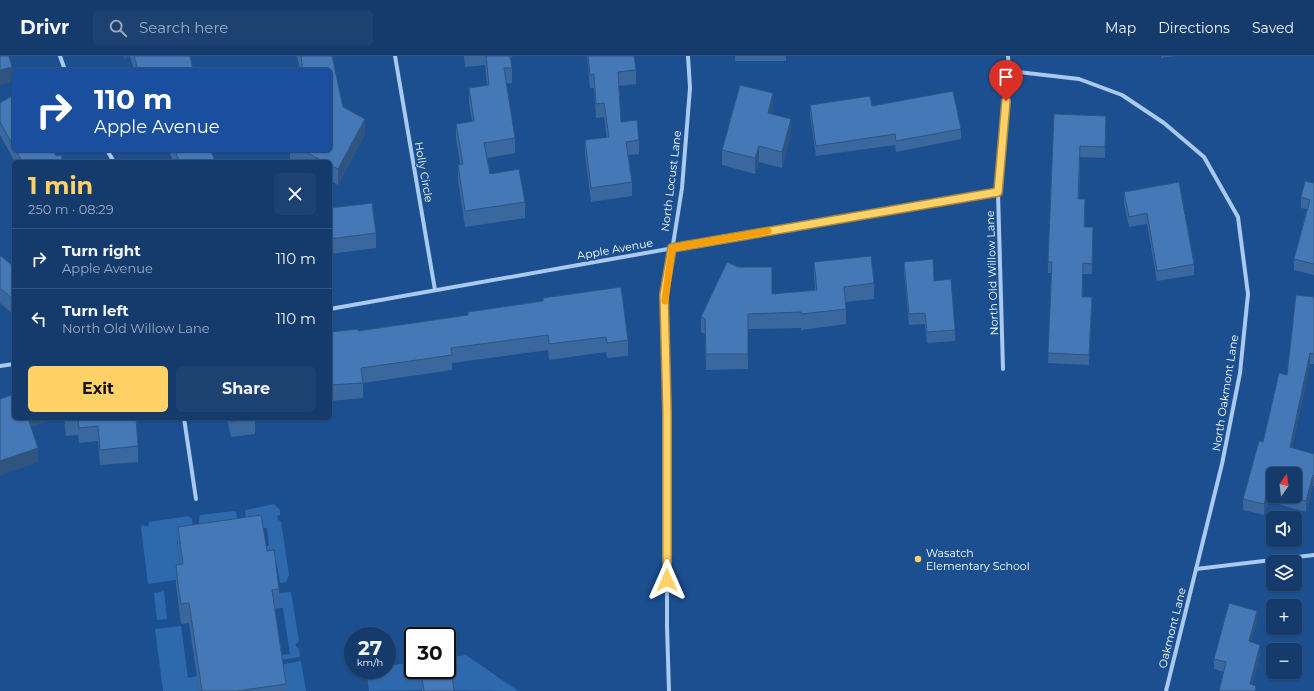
<!DOCTYPE html>
<meta charset="utf-8">
<style>
body{margin:0;font-family:Montserrat,sans-serif;background:#1d4271;color:#f1f3f6;height:100vh;display:flex;flex-direction:column;font-size:15px;white-space:nowrap}
*{box-sizing:border-box;margin:0}
p{font-size:13px;color:#9dadc1}
.icon{flex:none;width:22px;height:22px;fill:none;stroke:currentColor;stroke-width:2;stroke-linecap:round;stroke-linejoin:round}
.map{position:relative;flex:1;overflow:hidden}
.panel{position:absolute;left:12px;top:104px;width:320px;height:260px;display:flex;flex-direction:column;background:#143b6b;border-radius:6px;box-shadow:0 1px 3px #0004,0 0 0 1px #33557e}
.panel>*{flex:none}
.banner{position:absolute;left:12px;top:12px;width:320px;height:84px;border-radius:6px;box-shadow:0 1px 3px #0004,0 0 0 1px #33557e;background:#1a4fa0;color:#fff;overflow:hidden}
.needle{width:26px;rotate:14deg}
.buttons{position:absolute;left:1266px;top:411px;display:grid;gap:8px}
.buttons a{display:grid;place-items:center;width:36px;height:36px;border-radius:6px;background:#143b6b;box-shadow:0 1px 3px #0004,0 0 0 1px #33557e;font-size:20px}
.speed{position:absolute;left:344px;top:571px;display:flex;gap:8px;font-size:20px;font-weight:700;text-align:center}
.speed>*{display:grid;place-content:center;width:52px;height:52px;border-radius:50%;background:#143b6b;box-shadow:0 1px 3px #0004,0 0 0 1px #33557e;line-height:1}
.speed small{font-size:10px;font-weight:400}
.speed .limit{border:2px solid #111;border-radius:6px;background:#fff;color:#111}
.pin{position:absolute;display:grid;place-items:center;width:34px;height:34px;color:#fff;margin:-41px -17px;border-radius:50% 50% 50% 0;rotate:-45deg;box-shadow:0 0 4px #0007}
.pin .icon{rotate:45deg}
.me{position:absolute;width:44px;margin:-22px;rotate:0deg;stroke-linejoin:round;filter:drop-shadow(0 0 3px #0008)}
.turn{display:flex;align-items:center;gap:14px;height:84px;padding:0 16px;font-size:18px}
.turn .icon{width:52px;height:52px;stroke-width:2.5}
.turn b{display:block;font-size:28px;line-height:34px}
.round{display:grid;place-items:center;flex:none;width:42px;height:42px;border-radius:6px;background:#1d4271}
.overview{display:flex;align-items:center;justify-content:space-between;height:68px;padding:0 16px}
h1{font-size:24px;font-weight:700;line-height:30px;color:#ffd166}
.action{display:flex;gap:8px;margin-top:auto;padding:8px 16px}
.action a{flex:1;height:46px;border-radius:6px;background:#ffd166;color:#111;font-size:16px;font-weight:700;line-height:46px;text-align:center}
.action a+a{background:#1d4271;color:#f1f3f6}
ul{padding:0;list-style:none}
li{display:flex;align-items:center;gap:12px;height:60px;padding:0 16px;border-top:1px solid #33557e}
li div{flex:1}
li b{display:block;font-size:15px}
li em{font-style:normal}
header{display:flex;align-items:center;gap:24px;box-sizing:border-box;height:56px;padding:0 20px;background:#143b6b;border-bottom:1px solid #33557e}
header strong{font-size:19px}
nav{display:flex;gap:22px;margin-inline-start:auto;font-size:14px}
.search{width:280px;height:36px;background:#1d4271;display:flex;align-items:center;gap:10px;box-sizing:border-box;padding:0 14px;border-radius:6px;color:#9dadc1;font-size:15px}
.map>svg:first-child{display:block}
.green{fill:#2e69ad}
.lines{fill:none;stroke-linecap:round;stroke-linejoin:round}
.street{stroke:#a9c9ee;stroke-width:4}
.wall{fill:#3a679d;fill-rule:evenodd}
.shaded-wall{fill:#305480}
.building{fill:#4478b7;stroke:#305480}
.route-casing{stroke:#a68842;stroke-width:10}
.route{stroke:#ffd166;stroke-width:7}
.slow{stroke:#f59e0b;stroke-width:7}
.poi-dot{fill:#ffd166;stroke:#1b4f8f;stroke-width:1.5}
.labels{text-anchor:middle;stroke-width:3;stroke-linejoin:round;paint-order:stroke}
.street-label{font-size:11px;fill:#fff;stroke:#1b4f8f}
.poi-label{font-size:11px;fill:#fff;stroke:#1b4f8f;text-anchor:start}
</style>
<header>
<strong>Drivr</strong>
<div class="search"><svg class="icon" aria-label="search" viewBox="0 0 24 24"><circle cx="10" cy="10" r="6"/><path d="M15 15l6 6"/></svg>Search here</div>
<nav><a>Map</a><a>Directions</a><a>Saved</a></nav>
</header>
<div class="map">
<svg width="1314" height="635" viewBox="0 0 1314 635">
<rect width="100%" height="100%" fill="#1b4f8f"/>
<g class="green">
<path d="M274,448L280,454V459L277,460L278,464L281,465L289,519L286,526L280,527L277,509L265,506L263,493L269,489L267,472L247,474L245,454Z"/>
<path d="M234,455L236,456L239,476L201,481L199,465L200,459Z"/>
<path d="M188,460L192,463L194,482L177,485L182,523L148,528L141,471L143,469L148,471L149,466Z"/>
<path d="M164,535L167,563L157,564L154,537Z"/>
<path d="M291,536L299,585L295,589L299,593L300,601L280,604L279,599L290,598L283,552H279L277,537Z"/>
<path d="M181,570L188,622L197,620L199,635H163L155,573Z"/>
<path d="M466,599L518,635L422,634L369,635L366,614H387V610L413,606V614H447V602Z"/>
<path d="M301,605L306,635H284L280,609Z"/>
</g>
<g class="lines">
<g class="street">
<path d="M60,0L65,14"/>
<path d="M395,0L435,234"/>
<path d="M1009,15L1079,23L1122,39L1164,67L1204,101L1238,161L1248,238L1240,317L1222,408L1166,635"/>
<path d="M107,94L114,106"/>
<path d="M330,253L747,179L998,136"/>
<path d="M0,310L14,308"/>
<path d="M1003,313L998,136L1009,15L1008,0"/>
<path d="M184,362L196,443"/>
<path d="M1196,513L1314,499"/>
<path d="M669,635L667,570V355L665,239L682,132L690,32L688,0"/>
</g>
</g>
<g class="wall">
<path d="M124,0H190L193,14H134L130,1L125,3Z"/>
<path d="M297,0H332L343,51L365,78L338,129L330,124V106H296L290,103V94H330V14H300Z"/>
<path d="M464,0H514L510,1L512,12V27L506,28L515,82V97L487,102L490,118L525,146V162L465,171L458,124V109L460,108L456,83V68L472,65L469,47V32L487,29L485,9L465,11Z"/>
<path d="M587,0H634L636,14V28L619,30L621,66L639,84V98L628,99L632,126V140L591,146L585,98V84L607,82L604,61L596,62L594,32H590Z"/>
<rect x="735" y="0" width="51" height="5"/>
<path d="M1161,0H1175L1161,2Z"/>
<path d="M14,39V94H53L56,100L63,106H15L0,79V47Z"/>
<path d="M810,49L872,50L961,73V83L896,96L895,89L816,100L810,59Z"/>
<path d="M773,53L772,58L791,78L782,112L759,106L755,118L722,109V94Z"/>
<path d="M1054,58L1106,71L1105,102L1080,101L1079,143L1085,154V171L1093,182L1092,218H1083L1082,241L1092,252L1089,309L1048,307L1052,217H1048V206Z"/>
<path d="M170,94H211L215,106H173L170,97Z"/>
<path d="M1179,126L1194,208V219L1157,225L1147,168L1129,171L1124,147V136Z"/>
<path d="M1314,127V219L1294,214V203L1307,153L1301,152V141Z"/>
<path d="M330,152L376,177V192L330,198Z"/>
<path d="M0,199L14,211V259L0,247Z"/>
<path d="M814,206L874,227V243L845,246L846,253V268L801,274V272L748,273V313L706,314L705,278L701,276V261L772,238L815,234L814,221Z"/>
<path d="M904,206L934,225L955,274V285L927,287L925,268L909,269L904,216Z"/>
<path d="M1314,241V308H1310L1292,392L1314,398V430H1313L1306,456L1268,445L1264,459L1243,454V443ZM1273,418L1295,440H1273Z"/>
<path d="M543,242L628,284V300L607,302L606,296L549,304L548,294L452,307V314L363,327V342L330,345V299L331,298L330,276L358,275L468,259V256L543,245Z"/>
<path d="M64,362H136L138,390V406L100,409L98,385L79,387L78,379L66,380Z"/>
<path d="M227,362H255V378L231,381Z"/>
<path d="M178,471L267,495L279,533V552L275,553L286,628V635H199L189,567L181,568L176,529V509H180L178,491Z"/>
<path d="M1257,566L1251,586L1260,599L1252,629L1256,635L1224,616L1214,613V603Z"/>
<path d="M421,614L454,635H422L421,624Z"/>
</g>
<g class="shaded-wall">
<path d="M125,0H130V1L125,3Z"/>
<path d="M12,11V26L0,29V14Z"/>
<path d="M773,37V53L768,72V57Z"/>
<path d="M365,63V78L338,129V113Z"/>
<path d="M791,63V78L782,112V96Z"/>
<path d="M759,90V106L755,118V102Z"/>
<path d="M1092,241V252L1089,309V299Z"/>
<path d="M1310,297V308L1290,402V391Z"/>
<path d="M27,362H55V363L27,372Z"/>
<path d="M38,392V406L0,420V405Z"/>
<path d="M1313,419V430L1306,456V445Z"/>
<path d="M1268,435V445L1264,459V448Z"/>
<path d="M1257,555V566L1249,596V585Z"/>
<path d="M1260,589V599L1251,635L1250,628Z"/>
</g>
<g class="building">
<path d="M0,0H9L12,11L0,14Z"/>
<path d="M134,0H190L193,14H138Z"/>
<path d="M301,0H332L343,51L365,63L338,113L330,109V106H325L302,94H330V14H303Z"/>
<path d="M486,0H510L512,12H504L515,82L484,87L490,118L519,113L525,146L465,155L458,109L463,108L456,68L474,65L469,32L489,29Z"/>
<path d="M588,0H634L636,14L618,16L621,66L637,64L639,84L626,86L632,126L591,132L585,84L609,81L604,47L596,48L594,18L590,19Z"/>
<path d="M740,29L773,37L768,57L791,63L782,96L759,90L755,102L722,94Z"/>
<path d="M953,35L961,73L896,85L895,78L816,90L810,49L870,40L872,50Z"/>
<path d="M14,39V91L0,66V47Z"/>
<path d="M1054,58L1106,60L1105,91L1080,90L1078,143H1085L1084,171H1093L1092,208L1083,207L1082,241H1092L1089,299L1048,297L1052,206H1048Z"/>
<path d="M16,94H53L56,100L61,99L63,106H22Z"/>
<path d="M175,94H211L215,106H179Z"/>
<path d="M1305,125L1314,127V208L1294,203L1310,144L1301,141Z"/>
<path d="M1179,126L1194,208L1157,215L1147,157L1129,161L1124,136Z"/>
<path d="M372,147L376,177L330,183V152Z"/>
<path d="M0,199L14,211V244L0,232Z"/>
<path d="M871,200L874,227L844,231L846,253L801,258V256L748,258V298H706L705,263L701,261L727,206L738,211H772V238L817,234L814,206Z"/>
<path d="M933,203L934,225L951,223L955,274L927,276L925,257L909,258L904,206Z"/>
<path d="M621,231L628,284L607,287L606,281L549,288L548,279L451,292L452,299L361,312L363,327L330,329V299L332,298L330,276L358,273V275L468,259V256L543,245V242Z"/>
<path d="M1296,239L1314,241V298L1310,297L1290,391L1314,398V420L1313,419L1306,445L1287,440H1295V418H1273V436L1268,435L1264,448L1243,443L1259,385L1263,386L1279,317L1287,319Z"/>
<path d="M14,338V362H28L38,392L0,405V343Z"/>
<path d="M66,362H136L138,390L100,394L98,370L79,372L78,363L66,364Z"/>
<path d="M230,362H255L231,366Z"/>
<path d="M261,459L267,495L274,494L279,533L272,534L286,628L236,635H202L189,547L181,548L178,529L176,509L183,508L178,471Z"/>
<path d="M1229,547L1257,555L1249,585L1260,589L1250,628L1256,630L1255,635H1219L1226,606L1214,603Z"/>
<path d="M451,609L454,635H424L421,614H447V610Z"/>
</g>
<g class="lines">
<defs>
<path id="route" d="M667,524V356L664,239L672,192L998,136L1006,45"/>
</defs>
<use href="#route" class="route-casing"/>
<use href="#route" class="route"/>
<path class="slow" d="M665,245L672,192L768,175"/>
</g>
<circle class="poi-dot" cx="918" cy="503" r="4"/>
<g class="labels">
<g class="street-label">
<text transform="translate(424 116) rotate(80)" y="4">Holly Circle</text>
<text transform="translate(671 125) rotate(-83)" y="4">North Locust Lane</text>
<text transform="translate(615 193) rotate(-10)" y="4">Apple Avenue</text>
<text transform="translate(992 217) rotate(-92)" y="4">North Old Willow Lane</text>
<text transform="translate(1225 337) rotate(-81)" y="4">North Oakmont Lane</text>
<text transform="translate(1172 572) rotate(-76)" y="4">Oakmont Lane</text>
</g>
<g class="poi-label">
<text x="926" y="501">Wasatch<tspan x="926" dy="13">Elementary School</tspan></text>
</g>
</g>
</svg>
<div class="buttons">
<a><svg class="needle" viewBox="-14 -14 28 28"><path d="M0-13l5 13h-10z" fill="#e53935"/><path d="M0 13l5-13h-10z" fill="#9dadc1"/></svg></a>
<a><svg class="icon" aria-label="sound" viewBox="0 0 24 24"><path d="M4 9h4l5-4v14l-5-4H4zM17 9q2 3 0 6"/></svg></a>
<a><svg class="icon" aria-label="layers" viewBox="0 0 24 24"><path d="M12 4l9 5-9 5-9-5zM3 14l9 5 9-5"/></svg></a>
<a>+</a>
<a>−</a>
</div>
<div class="speed"><div>27<small>km/h</small></div><div class="limit">30</div></div>
<div class="pin" style="left:1006px;top:45px;background:#d93025"><svg class="icon" aria-label="arrive" viewBox="0 0 24 24"><path d="M6 21V4h12l-3 4 3 4H6"/></svg></div>
<svg class="me" style="left:667px;top:524px" viewBox="-20 -20 40 40"><path d="M0-17L14 15 0 8-14 15z" fill="#ffd166" stroke="#fff" stroke-width="4"/></svg>
<div class="banner">
<div class="turn"><svg class="icon" aria-label="right" viewBox="0 0 24 24"><path d="M7 20v-9h11M14 6l5 5-5 5"/></svg><div><b>110 m</b>Apple Avenue</div></div>
</div>
<section class="panel">
<div class="overview"><div><h1>1 min</h1><p>250 m · 08:29</p></div><a class="round"><svg class="icon" aria-label="close" viewBox="0 0 24 24"><path d="M6 6l12 12M18 6L6 18"/></svg></a></div>
<ul>
<li><svg class="icon" aria-label="right" viewBox="0 0 24 24"><path d="M7 20v-9h11M14 6l5 5-5 5"/></svg><div><b>Turn right</b><p>Apple Avenue</p></div><em>110 m</em></li>
<li><svg class="icon" aria-label="left" viewBox="0 0 24 24"><path d="M17 20v-9H6M10 6l-5 5 5 5"/></svg><div><b>Turn left</b><p>North Old Willow Lane</p></div><em>110 m</em></li>
</ul>
<div class="action"><a>Exit</a><a>Share</a></div>
</section>
</div>
